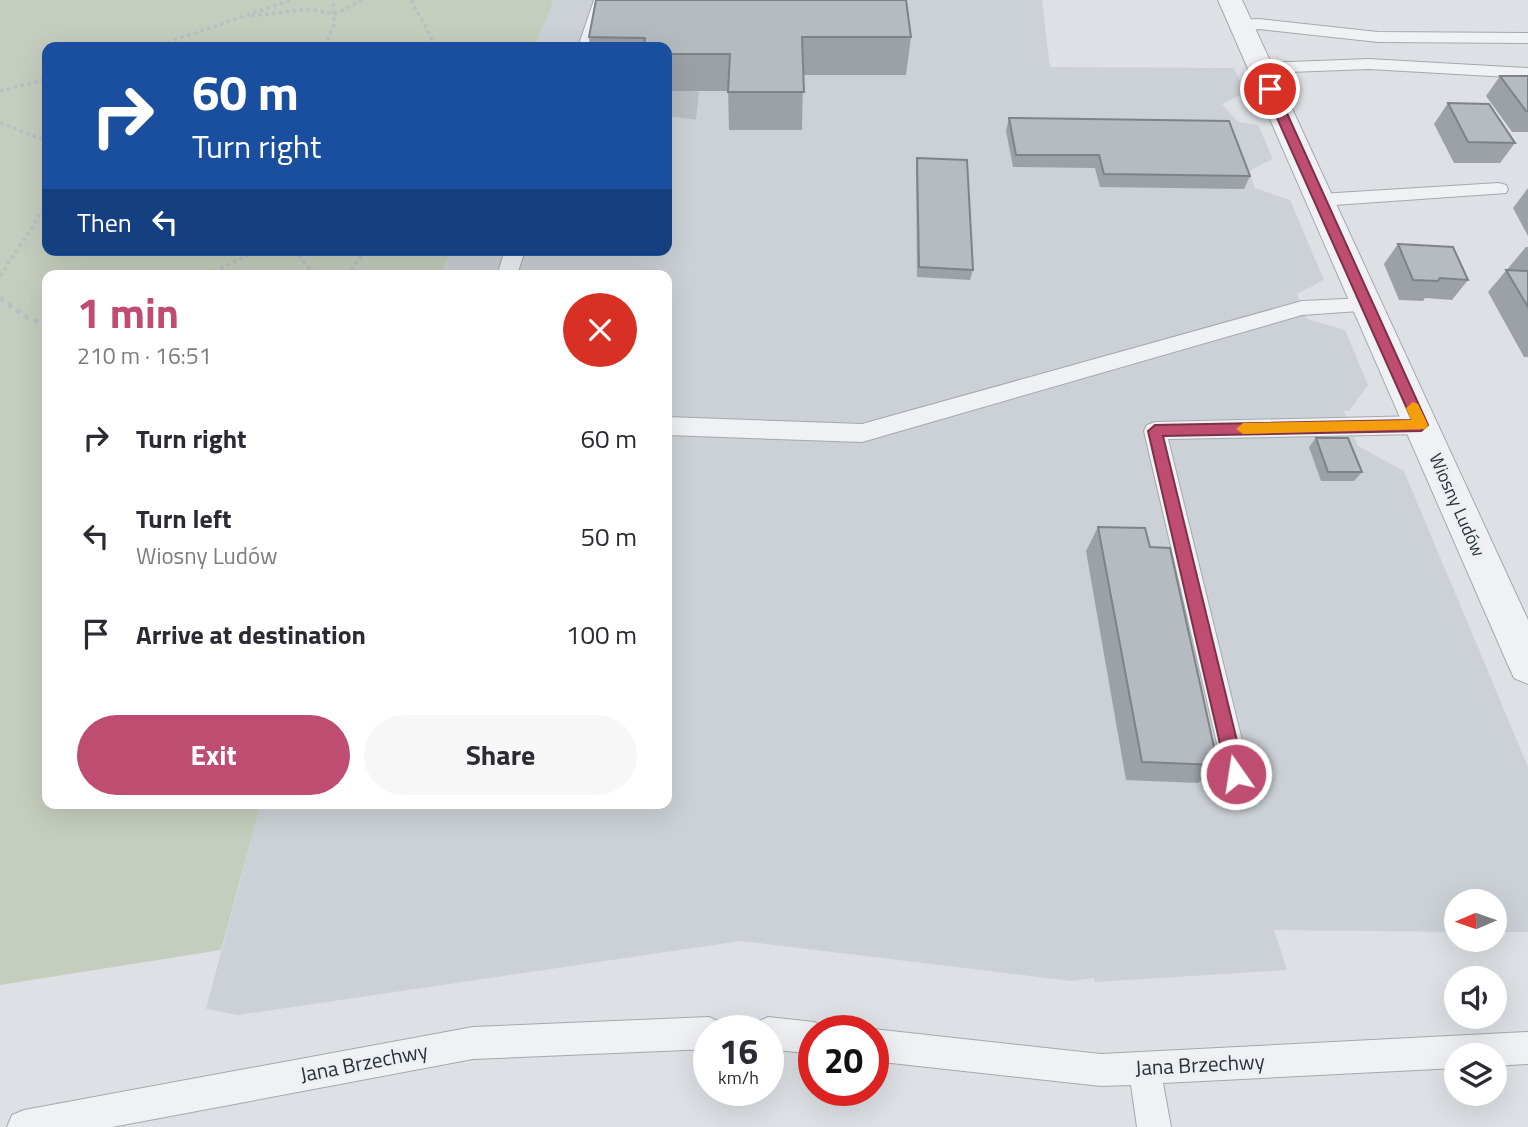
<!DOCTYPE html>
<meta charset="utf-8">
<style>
body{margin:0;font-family:"Titillium Web",sans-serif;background:#f7f7f7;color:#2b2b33;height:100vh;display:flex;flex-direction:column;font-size:26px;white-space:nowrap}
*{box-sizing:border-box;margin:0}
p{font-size:23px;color:#7c7c81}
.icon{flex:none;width:38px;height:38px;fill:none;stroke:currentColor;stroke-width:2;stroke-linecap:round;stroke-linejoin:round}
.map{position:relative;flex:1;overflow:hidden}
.sheet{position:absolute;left:42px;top:270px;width:630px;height:539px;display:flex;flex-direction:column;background:#fff;border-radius:14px;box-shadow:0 7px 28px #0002}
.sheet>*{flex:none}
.banner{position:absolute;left:42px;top:42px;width:630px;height:214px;border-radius:14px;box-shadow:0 7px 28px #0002;background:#1a4fa0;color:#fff;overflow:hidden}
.needle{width:46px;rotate:268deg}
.buttons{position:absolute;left:1444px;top:889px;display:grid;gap:14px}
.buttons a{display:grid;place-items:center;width:63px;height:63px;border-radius:50%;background:#fff;box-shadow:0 7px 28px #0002;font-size:35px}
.speed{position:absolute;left:693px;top:1015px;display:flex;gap:14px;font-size:35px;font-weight:700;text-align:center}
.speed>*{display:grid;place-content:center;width:91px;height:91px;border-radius:50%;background:#fff;box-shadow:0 7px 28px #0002;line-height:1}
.speed small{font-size:18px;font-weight:400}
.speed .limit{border:10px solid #d22;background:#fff;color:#111}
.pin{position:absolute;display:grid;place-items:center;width:60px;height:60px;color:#fff;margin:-30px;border:4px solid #fff;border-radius:50%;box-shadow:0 2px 7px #0007}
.me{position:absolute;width:77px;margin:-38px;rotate:347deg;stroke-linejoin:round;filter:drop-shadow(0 0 5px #0008)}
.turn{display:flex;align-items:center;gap:24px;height:147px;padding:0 35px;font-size:32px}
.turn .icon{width:91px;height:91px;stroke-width:2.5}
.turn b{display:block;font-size:49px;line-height:60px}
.then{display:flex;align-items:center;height:66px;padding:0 35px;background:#0003;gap:14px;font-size:26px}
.round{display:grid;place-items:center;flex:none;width:74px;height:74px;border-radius:37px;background:#f7f7f7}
.overview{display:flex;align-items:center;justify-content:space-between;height:119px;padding:0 35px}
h1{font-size:42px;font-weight:700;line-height:52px;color:#bf4c71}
.primary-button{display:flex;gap:14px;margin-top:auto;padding:14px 35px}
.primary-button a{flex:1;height:80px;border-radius:42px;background:#bf4c71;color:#fff;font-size:28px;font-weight:700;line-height:80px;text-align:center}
.primary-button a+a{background:#f7f7f7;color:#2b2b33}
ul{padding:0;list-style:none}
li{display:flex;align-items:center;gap:21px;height:98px;padding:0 35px}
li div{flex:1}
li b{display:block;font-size:26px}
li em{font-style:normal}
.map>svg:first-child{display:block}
.built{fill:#cbd1d6}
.green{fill:#c5cebe}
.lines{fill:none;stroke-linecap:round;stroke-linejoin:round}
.minor-tunnel{stroke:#b9bec3;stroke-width:28;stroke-dasharray:28 14;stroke-linecap:butt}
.service-casing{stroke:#a3a9ae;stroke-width:2}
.tertiary-casing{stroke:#a3a9ae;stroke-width:2}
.path-far1{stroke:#bbbfc4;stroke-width:3.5;stroke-dasharray:3.5 3.5;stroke-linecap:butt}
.path{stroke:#bbbfc4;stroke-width:4.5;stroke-dasharray:5 5;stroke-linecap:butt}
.service{fill:#eff1f4;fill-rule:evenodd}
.tertiary{fill:#eff1f4;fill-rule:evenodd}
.wall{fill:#9ba1a6}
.building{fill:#b4bbc1;stroke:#7e8387;stroke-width:2}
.route{fill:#bf4c71;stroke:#7c3149;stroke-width:2}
.slow{fill:#f59e0b}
.labels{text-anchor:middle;stroke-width:6;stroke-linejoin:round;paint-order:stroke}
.street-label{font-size:18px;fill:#28313a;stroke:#ecf0f3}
.near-street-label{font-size:21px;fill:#28313a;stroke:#ecf0f3}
</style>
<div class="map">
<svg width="1528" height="1127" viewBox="0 0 1528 1127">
<rect width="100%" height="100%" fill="#dde1e5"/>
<path class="built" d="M554,0H1042L1050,67L1234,68L1245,93L1222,104L1238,122L1258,125L1273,159L1249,171L1255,188L1290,200L1324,280L1297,294L1307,319L1345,330L1368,385L1349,411H1344L1350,427L1358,446L1404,471L1528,767V932H1495L1494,901H1456V932L1274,930L1287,970L1095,982L1094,978L1071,981L741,941L238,1015L206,1009L261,803H667V275H441L451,250H667V47H535Z"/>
<path class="green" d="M0,0H554L535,47H47V250H451L441,275H47V803H261L221,950L0,985Z"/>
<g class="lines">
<path class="minor-tunnel" d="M682,118L691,39"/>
<defs>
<g id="service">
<path d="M594,0H610L594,47H578Z"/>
<path d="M1259,19L1378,32L1528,33V43L1378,42L1259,29L1241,30L1233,25L1241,20Z"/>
<path d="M1369,59L1528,68V78L1369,69L1260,73L1252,68L1260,63Z"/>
<path d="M1499,183L1506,185L1508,189L1506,193L1320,206L1313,204L1311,200L1313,196L1320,194Z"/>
<path d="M505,250H525L517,275H497Z"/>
<path d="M1367,298L1374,300L1377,305L1374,310L1302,315L862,442L667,435V417L862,424L1302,301Z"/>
<path d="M1421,416L1429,419L1432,425L1429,431L1421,434L1168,439L1250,773L1246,782L1236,786L1226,782L1144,431L1147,425L1155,422Z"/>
<path d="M709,1017L720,1022L724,1031H709V1049L473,1059L112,1127H7L12,1115L24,1110L473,1027Z"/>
<path d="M768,1017L814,1022L825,1027L827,1031H814V1054L768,1049V1031H753L757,1022Z"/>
<path d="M873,1029L1101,1054L1528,1032V1064L1494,1066V1055H1456V1068L1163,1083L1171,1127H1137L1131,1085L1101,1086L873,1061V1031H869Z"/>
</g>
<path id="tertiary" d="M1218,0H1242L1528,620V684L1514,678L1508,665Z"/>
</defs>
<use href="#service" class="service-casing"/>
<use href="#tertiary" class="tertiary-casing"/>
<g class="path-far1">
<path d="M411,0L436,47"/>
<path d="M251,16L309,9L335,14L362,0"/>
<path d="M154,47L291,0"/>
<path d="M325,47L334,25L333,0"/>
<path d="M0,91L47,79"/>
<path d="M0,123L47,141"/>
<path d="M294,250L315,275"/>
<path d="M208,275L258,250"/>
<path d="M346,275L367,250"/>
<path d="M0,276L47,204"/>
</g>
<path class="path" d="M0,298L28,318L47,325"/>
<use href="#service" class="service"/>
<use href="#tertiary" class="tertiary"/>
</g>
<g class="wall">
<path d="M589,37H911L906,75H803L802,130H729L728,91H667V47H590Z"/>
<path d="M1500,76H1528V132H1512L1486,96Z"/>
<path d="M1448,103L1515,143L1500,163H1454L1434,124Z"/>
<path d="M1009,118L1250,176L1244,189L1100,187L1095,168L1013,167L1006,131Z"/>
<path d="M917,158L973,270L970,280L917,277L916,169Z"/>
<path d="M1528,188V236L1513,208Z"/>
<path d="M1398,244L1468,280L1452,300L1425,298L1423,301L1399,300L1384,264Z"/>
<path d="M1526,247H1528V357H1524L1488,292Z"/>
<path d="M1316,438L1362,472L1354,481H1321L1309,447Z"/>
<path d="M1098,527L1150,547L1218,765L1198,783L1126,780L1086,551Z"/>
</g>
<g class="building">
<path d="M596,0H906L911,37H802L804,92H728L730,54H667V47H644L645,38L589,37Z"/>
<path d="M1500,76H1528V111H1526Z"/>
<path d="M1448,103L1489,104L1515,143L1468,142Z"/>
<path d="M1009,118L1229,121L1250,176L1104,174L1099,155H1016Z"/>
<path d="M917,158L967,160L973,270L919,267Z"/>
<path d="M1398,244L1453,247L1468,280L1440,278L1438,281L1413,280Z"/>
<path d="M1506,270L1528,271V307Z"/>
<path d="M1316,438H1348L1362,472H1328Z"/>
<path d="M1098,527L1145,528L1150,547L1170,548L1218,765L1142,762Z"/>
</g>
<path class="route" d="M1266,87L1276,89L1428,425L1421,431L1163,436L1245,774L1242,780L1236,782L1229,780L1227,774L1148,431L1155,425L1412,420L1264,89Z"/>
<path class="slow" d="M1413,402L1418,404L1428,425L1426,429L1243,434L1236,429L1243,423L1411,420L1406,408Z"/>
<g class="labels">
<g class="street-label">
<text transform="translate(1457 505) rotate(66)" y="6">Wiosny Ludów</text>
</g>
<g class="near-street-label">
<text transform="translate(364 1063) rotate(-11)" y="7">Jana Brzechwy</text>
<text transform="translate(1200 1065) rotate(-3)" y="7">Jana Brzechwy</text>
</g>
</g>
</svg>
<div class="buttons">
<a><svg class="needle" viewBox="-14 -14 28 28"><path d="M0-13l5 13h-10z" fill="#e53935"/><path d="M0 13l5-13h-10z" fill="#7c7c81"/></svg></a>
<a><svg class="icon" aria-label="sound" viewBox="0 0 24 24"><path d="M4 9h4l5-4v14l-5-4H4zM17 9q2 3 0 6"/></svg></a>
<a><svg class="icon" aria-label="layers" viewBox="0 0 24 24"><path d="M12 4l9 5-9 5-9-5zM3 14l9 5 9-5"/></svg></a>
</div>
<div class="speed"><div>16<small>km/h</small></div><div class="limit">20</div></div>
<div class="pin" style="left:1270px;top:89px;background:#d93025"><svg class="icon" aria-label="arrive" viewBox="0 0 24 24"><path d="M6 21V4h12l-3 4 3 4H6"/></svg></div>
<svg class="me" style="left:1236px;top:774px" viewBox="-20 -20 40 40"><circle r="17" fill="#bf4c71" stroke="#fff" stroke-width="3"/><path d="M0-11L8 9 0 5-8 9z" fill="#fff"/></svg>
<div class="banner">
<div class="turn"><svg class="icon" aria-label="right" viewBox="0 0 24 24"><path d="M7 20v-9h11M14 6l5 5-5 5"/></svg><div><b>60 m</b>Turn right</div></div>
<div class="then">Then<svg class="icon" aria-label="left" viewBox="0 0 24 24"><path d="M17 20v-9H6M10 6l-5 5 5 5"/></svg></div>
</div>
<section class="sheet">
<div class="overview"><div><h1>1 min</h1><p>210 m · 16:51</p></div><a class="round" style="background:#d93025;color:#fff"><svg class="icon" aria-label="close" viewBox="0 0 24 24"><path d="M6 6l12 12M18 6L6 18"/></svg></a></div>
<ul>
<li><svg class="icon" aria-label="right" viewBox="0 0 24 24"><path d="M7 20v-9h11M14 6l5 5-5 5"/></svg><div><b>Turn right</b></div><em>60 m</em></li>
<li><svg class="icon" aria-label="left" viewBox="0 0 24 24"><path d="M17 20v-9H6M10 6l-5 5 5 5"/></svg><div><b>Turn left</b><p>Wiosny Ludów</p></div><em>50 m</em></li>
<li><svg class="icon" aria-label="arrive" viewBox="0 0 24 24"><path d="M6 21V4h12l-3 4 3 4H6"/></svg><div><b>Arrive at destination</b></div><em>100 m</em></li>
</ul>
<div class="primary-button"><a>Exit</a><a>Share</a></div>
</section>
</div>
